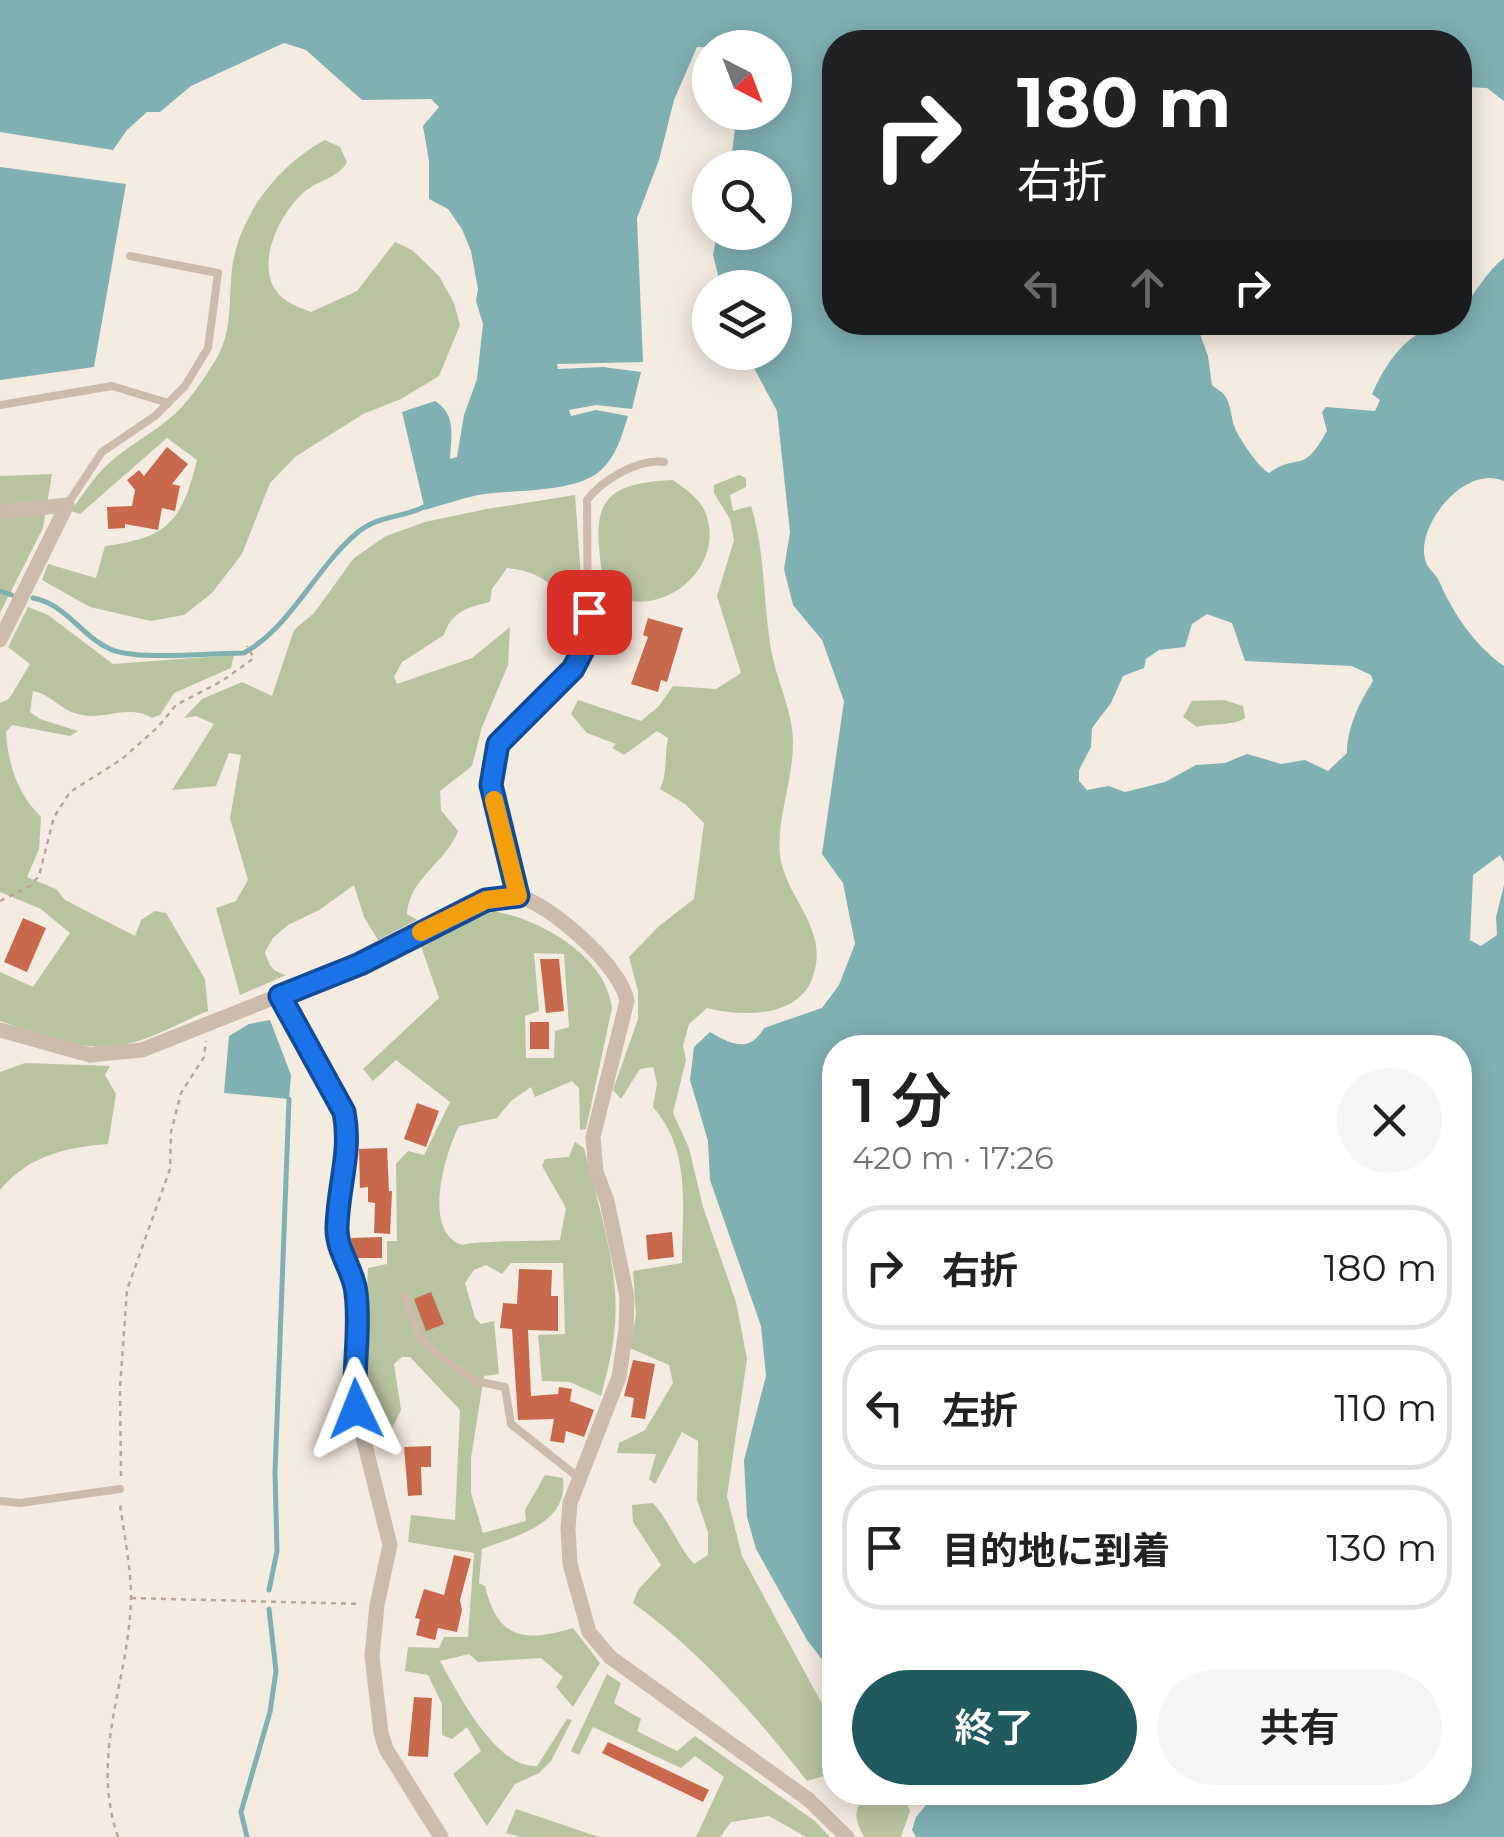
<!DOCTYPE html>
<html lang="ja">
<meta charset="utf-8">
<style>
body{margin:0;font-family:Montserrat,"Noto Sans JP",sans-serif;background:#f6f6f6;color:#202124;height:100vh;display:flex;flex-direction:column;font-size:38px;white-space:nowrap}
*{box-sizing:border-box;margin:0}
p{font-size:32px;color:#757577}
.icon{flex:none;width:55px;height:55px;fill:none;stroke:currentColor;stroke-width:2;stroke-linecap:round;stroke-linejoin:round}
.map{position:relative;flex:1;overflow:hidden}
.drawer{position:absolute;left:822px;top:1035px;width:650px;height:770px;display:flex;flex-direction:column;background:#fff;border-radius:40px;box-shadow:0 5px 25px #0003}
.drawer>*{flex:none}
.hud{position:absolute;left:822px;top:30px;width:650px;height:305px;border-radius:40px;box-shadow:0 5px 25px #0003;background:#202124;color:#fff;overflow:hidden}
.needle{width:65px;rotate:138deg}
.controls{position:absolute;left:692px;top:30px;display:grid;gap:20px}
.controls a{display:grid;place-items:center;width:100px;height:100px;border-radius:50%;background:#fff;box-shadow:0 5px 25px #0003;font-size:50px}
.pin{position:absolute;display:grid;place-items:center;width:85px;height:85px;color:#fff;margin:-42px;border-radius:20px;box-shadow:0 5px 15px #0006}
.me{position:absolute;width:110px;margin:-55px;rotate:358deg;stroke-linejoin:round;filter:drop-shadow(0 0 8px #0008)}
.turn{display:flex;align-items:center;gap:35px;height:210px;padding:0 30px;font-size:45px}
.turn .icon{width:130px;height:130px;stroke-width:2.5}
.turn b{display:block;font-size:70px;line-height:85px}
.lanes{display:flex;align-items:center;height:95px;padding:0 30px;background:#0003;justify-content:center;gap:50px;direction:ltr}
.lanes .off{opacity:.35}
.round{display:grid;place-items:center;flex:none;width:105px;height:105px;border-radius:52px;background:#f6f6f6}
.headline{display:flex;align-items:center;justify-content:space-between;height:170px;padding:0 30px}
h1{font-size:60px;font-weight:600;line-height:75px}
.cta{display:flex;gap:20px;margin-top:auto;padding:20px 30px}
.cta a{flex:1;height:115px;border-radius:60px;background:#1f5a5e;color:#fff;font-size:40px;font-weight:600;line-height:115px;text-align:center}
.cta a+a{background:#f6f6f6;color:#202124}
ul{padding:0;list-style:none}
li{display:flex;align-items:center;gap:30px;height:125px;margin:0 20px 15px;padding:0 10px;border:5px solid #e0e0e0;border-radius:40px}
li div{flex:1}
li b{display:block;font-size:38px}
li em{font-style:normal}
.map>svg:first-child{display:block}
.green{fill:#b8c4a0;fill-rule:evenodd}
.water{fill:#7fb0b2;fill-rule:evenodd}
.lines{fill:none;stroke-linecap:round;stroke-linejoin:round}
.stream{stroke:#7fb0b2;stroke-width:5}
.building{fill:#c8694b}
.path{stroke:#b9a596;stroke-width:2.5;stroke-dasharray:5 5;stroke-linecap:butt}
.service{stroke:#cdbbac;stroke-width:8}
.minor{stroke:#cdbbac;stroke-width:15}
.route-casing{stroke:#114b97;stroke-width:25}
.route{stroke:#1a73e8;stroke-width:18}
.slow{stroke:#f59e0b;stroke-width:18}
</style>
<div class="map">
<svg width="1504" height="1837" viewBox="0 0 1504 1837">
<rect width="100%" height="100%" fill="#f4ebe1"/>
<g class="green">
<path d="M325,140L340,147L347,162C338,179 317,180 303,193C280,213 255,264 277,292C285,303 299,307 311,312L357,291L395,242L412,250L439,276L454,303L460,325L439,376L401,399L363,414L295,457L270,483L242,554L212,593L184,615L151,621L90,607L42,580L48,564L96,578L105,546C168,538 182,521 197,460L167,438L80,514L71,511C83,494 94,477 109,463C130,444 157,431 177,412C192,397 207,374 218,356C231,331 229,308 231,281C233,222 276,166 325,140Z"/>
<path d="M52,474L43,528L0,613V476Z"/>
<path d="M739,475L746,478V487L730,495L733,511L751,506C765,551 763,597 770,643C774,675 792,708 793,740C794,781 774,823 781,861C789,901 829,930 813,976C800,1018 742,1017 707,1008L689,1024L683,1046L686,1060L673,1113L689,1148L703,1207L736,1302L747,1359L727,1496L742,1556L835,1728V1773L807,1781C756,1716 700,1651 633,1603L638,1590L661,1565L633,1522L632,1505L653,1503C671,1523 677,1545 694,1564L708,1555V1532L697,1500L698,1441L682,1432L655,1484L649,1479L656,1454L617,1453L619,1443L645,1430L673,1383L669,1365L630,1348L636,1315L633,1271L682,1263C682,1208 692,1151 653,1107L657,1083L653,1067L640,1069L621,1099L613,1090L638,1019V991L629,957L659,926L694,899L704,823L685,804L660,789C668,772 664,756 668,738L657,731L624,755L612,748L616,744L587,733L571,714L578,700L641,721L658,707L673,686L716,689L741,673L717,596L734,540L730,519L714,493V485Z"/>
<path d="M673,480C685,489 700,498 706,514C727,573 652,627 604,589C595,518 586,483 673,480Z"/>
<path d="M575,495L584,619C554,593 552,573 507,568L492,589L490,602C468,607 451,612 444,635L402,662L394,677L397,684L472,658L510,627L508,665L482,727L472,766L440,791L441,810L458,831C446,863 409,878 407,914L417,920L378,940L364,917L354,885L319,910L288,925L273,938L265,952C269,966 272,971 286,975L240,995L216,908L236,901L248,880L230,818L241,755L229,753L216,786L172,790L214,724L196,716L184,718L202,699L242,682L272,696L294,630L314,613L354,558L386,536L425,522L487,509Z"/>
<path d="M28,607L48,615L113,664L234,655L231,668L174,693L160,715L152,718C128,704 106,720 82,715C62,712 51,694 33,691L30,712L40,719L78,731L70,736L12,725L6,732C8,764 17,793 41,817L39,849L27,877L56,889L65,900L135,936L141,920L155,911L166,913L205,979L208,1011C176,1024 141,1046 106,1047C71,1048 32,1032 0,1021V972L33,987L70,933L41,909L0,892V703L9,699L30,664L8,647Z"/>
<path d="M1224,700L1243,706L1245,718C1234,726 1212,723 1197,727L1183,717L1192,701Z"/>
<path d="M493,911C540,919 606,956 612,1008L586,1129L580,1130L579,1088L572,1081L535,1097L531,1087L511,1101L497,1118L459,1126C445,1153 421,1233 463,1245C470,1241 544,1241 560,1240L566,1208L542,1166L545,1159L569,1157L575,1142L584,1148C598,1208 622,1272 614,1334C612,1355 606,1376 601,1396L570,1382L542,1381L538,1335L565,1334L563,1263H511L502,1274L486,1265L474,1270L465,1283L475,1318L481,1324L494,1321L499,1374L484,1376L471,1458V1493L483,1533L526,1521L525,1510L545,1475L563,1478C569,1524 516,1536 482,1549L479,1583L485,1586C498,1641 526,1642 573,1628L600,1663L573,1707L556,1687L563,1677L541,1658L478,1662L469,1654L440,1661C458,1693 496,1769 537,1766L567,1719L572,1720L551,1761L539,1773L515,1784L487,1826L453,1774L481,1751L467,1727L452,1739L442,1735V1704L428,1675L405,1671L408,1647L439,1648L444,1637H468L474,1553L408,1542L411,1515L455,1520L460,1410L410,1357H402L394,1364L401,1410L384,1445L371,1444L364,1362L368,1268L387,1264V1241H397L396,1164L408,1151L424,1155L450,1102L396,1060L373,1081L363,1069L439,998L421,946ZM534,953L564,954L569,1027L555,1031L554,1058H526L525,1016L539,1011Z"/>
<path d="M25,1063L110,1066L105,1075L116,1094L108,1144C66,1147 28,1156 0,1190V1072Z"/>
<path d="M607,1674L621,1683L614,1703L641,1719L637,1731L677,1751L695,1736L815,1821L830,1837H806L769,1816L731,1822L720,1837H696L724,1777L695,1756L681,1768L593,1727L579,1755L571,1751Z"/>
<path d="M867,1793C889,1792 901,1788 910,1811L901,1837H864C854,1818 853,1810 867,1793Z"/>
<path d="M516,1809L599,1837H521L506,1833Z"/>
</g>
<g class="water">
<path d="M0,0H1504V101L1487,88L1463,87L1460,90V42H835V322L1196,323L1208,356L1212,385C1216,389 1222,391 1225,396C1231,404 1231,419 1235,428C1239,439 1260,469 1269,473C1301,451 1301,477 1327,431L1322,412L1326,407L1375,411L1380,400L1372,394C1389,356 1414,322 1460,322V311C1476,293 1485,273 1504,258V481C1464,463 1413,529 1426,562C1428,569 1436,574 1439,581C1453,613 1474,645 1504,666V862L1500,855L1473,875L1470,940L1481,946L1497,935L1496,917L1504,885V1837H916L912,1830L916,1817L936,1793L1460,1792V1048H835V1676L807,1640L756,1549L747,1517L744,1460L766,1376L761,1326L710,1180L708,1141L690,1080L694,1047L710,1032C731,1044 749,1054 764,1028L822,1008L839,985L855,944L843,883L822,854L844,701L822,640L793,605L784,569L790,532L777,411L746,353L775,352V288L721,287L713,255L717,233L775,232V168L730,167L737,113L775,112V48L697,47L674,100L659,160L637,218L643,362L557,364L558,369L603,367L641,372L632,409L596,405L569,410L571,416L596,410L628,416C622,436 616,457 600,471C573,494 512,489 478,495C460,499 442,505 425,510L402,412L435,401C457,415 451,436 450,459L457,457L464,415L477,379L483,324L476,301L478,289L471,251L462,229L448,209L429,199V161L423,126L439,107L431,99L362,100L306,50L284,43L191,86L160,112H147L127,130L113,150L0,132ZM1207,614L1232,623L1245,661L1352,666L1371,675L1373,681C1359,703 1347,728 1347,753L1328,771L1305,760L1281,764L1247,754L1225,763L1196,765L1165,782L1125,792L1109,786L1087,790L1079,781V770L1091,747L1092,728L1111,703L1123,676L1144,668L1146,659L1159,650L1185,647L1192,624Z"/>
<path d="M0,167L126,184L94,367L0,380Z"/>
<path d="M270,1020L291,1075L289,1099L224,1093L229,1036L249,1024Z"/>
</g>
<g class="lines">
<g class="stream">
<path d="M0,591L12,595"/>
<path d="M33,598C66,604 81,636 110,649C135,661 212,653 244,653C292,626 316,567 358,532C379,515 402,518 424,507"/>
<path d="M269,1590L277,1551L275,1473L289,1099"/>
<path d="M247,1837L241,1812L270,1712L276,1671L269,1609"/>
</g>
</g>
<g class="building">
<path d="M167,447L188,464L172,484L180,486L175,511L162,508L158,530L125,524V528L108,529L107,507L132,506L135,490L127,480L139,470L144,476Z"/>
<path d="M648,618L683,628L667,682L661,680L658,692L631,684L648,637L643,635Z"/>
<path d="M23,918L46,928L27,972L4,962Z"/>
<path d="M540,959H559L564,1011L546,1013Z"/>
<rect x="530" y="1022" width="19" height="27"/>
<path d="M417,1103L439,1111L426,1147L404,1139Z"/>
<path d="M387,1148L389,1191H392L390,1234L374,1233L375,1203L368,1202V1187L360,1188L359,1149Z"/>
<path d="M672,1232L674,1257L648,1260L646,1235Z"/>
<path d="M382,1237V1258H355L351,1238Z"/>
<path d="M519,1269L552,1270L551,1296H558V1331L528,1330L531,1396L558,1394L559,1387L572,1389L570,1401L594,1410L584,1437L566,1431L564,1443L550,1441L554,1419L518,1420L512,1329L500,1328L503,1303L517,1304Z"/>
<path d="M431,1292L444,1324L426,1331L414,1299Z"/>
<path d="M633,1360L655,1364L645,1419L631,1417L634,1398L624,1396Z"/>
<path d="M431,1446V1467H421L422,1495L408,1496L404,1447Z"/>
<path d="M454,1555L471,1559L460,1600L462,1610L457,1632L438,1628L435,1640L416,1635L420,1619L415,1618L424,1589L444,1595Z"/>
<path d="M414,1697L432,1698L428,1757L408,1756Z"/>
<path d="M608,1742L709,1790L703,1802L602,1753Z"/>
</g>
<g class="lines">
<g class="path">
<path d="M0,901L30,886L39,876L54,817L70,792L122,759L158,727L176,705L222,681L254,658L247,646"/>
<path d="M121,1476L120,1388L127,1290L170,1169L171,1132L181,1093L204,1057L206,1041"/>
<path d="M131,1598L361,1604"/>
<path d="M118,1837C89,1753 130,1679 131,1597C131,1567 124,1534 120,1504"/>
</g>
<g class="service">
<path d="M0,405L112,386L168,403"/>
<path d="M67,505L102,452L155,416L185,386L208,348L218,273L130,256"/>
<path d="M518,895L491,785L492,768L498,744L573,669L588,640L587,500C602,480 639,458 664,462"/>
<path d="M404,1295L421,1339L436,1353L475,1381L505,1387L511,1424L579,1478"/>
<path d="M0,1501L20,1503L120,1489"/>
</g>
<g class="minor">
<path d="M0,512L67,505"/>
<path d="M0,640L67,505"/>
<path d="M280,995L344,1112L348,1150L337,1227L338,1245L356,1292V1409L390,1545L377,1605L372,1656L381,1733L386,1749L441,1837"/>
<path d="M0,1030L90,1055L142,1050L361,963L486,900C495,897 507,892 517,895C552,906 621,966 627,1001L593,1137L596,1172L607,1201L627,1297L626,1330L619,1377L570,1503L568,1529L570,1564L589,1632L610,1657L809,1800L847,1837"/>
</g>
</g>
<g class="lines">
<defs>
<path id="route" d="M356,1409C352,1370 361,1331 356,1293C354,1270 336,1251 337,1227C338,1186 352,1152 344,1112L280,996L360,964L486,900L518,896L491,785L498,744L573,669L588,640L589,612"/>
</defs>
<use href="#route" class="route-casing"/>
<use href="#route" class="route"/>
<path class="slow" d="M421,932L486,900L518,896L494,800"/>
</g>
</svg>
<div class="controls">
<a><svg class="needle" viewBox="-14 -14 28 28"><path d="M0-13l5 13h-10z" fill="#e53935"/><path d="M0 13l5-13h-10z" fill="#757577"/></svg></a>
<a><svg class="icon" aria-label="search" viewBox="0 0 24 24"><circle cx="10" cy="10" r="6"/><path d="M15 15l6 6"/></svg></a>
<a><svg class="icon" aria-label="layers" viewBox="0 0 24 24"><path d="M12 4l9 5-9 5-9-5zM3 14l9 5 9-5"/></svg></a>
</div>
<div class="pin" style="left:589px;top:612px;background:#d93025"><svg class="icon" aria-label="arrive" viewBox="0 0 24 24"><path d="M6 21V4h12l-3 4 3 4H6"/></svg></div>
<svg class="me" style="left:356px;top:1409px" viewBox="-20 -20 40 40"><path d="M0-17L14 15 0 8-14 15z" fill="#1a73e8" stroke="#fff" stroke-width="4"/></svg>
<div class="hud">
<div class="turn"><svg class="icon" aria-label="right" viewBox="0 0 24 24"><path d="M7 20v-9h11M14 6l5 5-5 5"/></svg><div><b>180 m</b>右折</div></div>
<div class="lanes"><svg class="icon off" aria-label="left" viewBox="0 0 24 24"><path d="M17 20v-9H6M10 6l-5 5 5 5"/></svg><svg class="icon off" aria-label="ahead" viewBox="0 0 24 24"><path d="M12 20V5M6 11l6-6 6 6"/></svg><svg class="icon" aria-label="right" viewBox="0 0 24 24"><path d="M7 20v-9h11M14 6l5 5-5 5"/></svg></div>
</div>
<section class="drawer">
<div class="headline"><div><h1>1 分</h1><p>420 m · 17:26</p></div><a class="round"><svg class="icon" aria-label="close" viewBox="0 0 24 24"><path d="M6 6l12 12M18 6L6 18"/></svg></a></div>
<ul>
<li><svg class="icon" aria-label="right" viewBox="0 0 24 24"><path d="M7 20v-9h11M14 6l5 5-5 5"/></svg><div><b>右折</b></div><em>180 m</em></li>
<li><svg class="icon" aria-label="left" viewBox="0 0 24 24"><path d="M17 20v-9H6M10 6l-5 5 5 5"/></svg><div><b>左折</b></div><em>110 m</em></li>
<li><svg class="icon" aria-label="arrive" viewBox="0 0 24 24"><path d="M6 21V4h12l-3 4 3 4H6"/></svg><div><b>目的地に到着</b></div><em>130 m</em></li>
</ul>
<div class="cta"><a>終了</a><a>共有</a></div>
</section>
</div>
